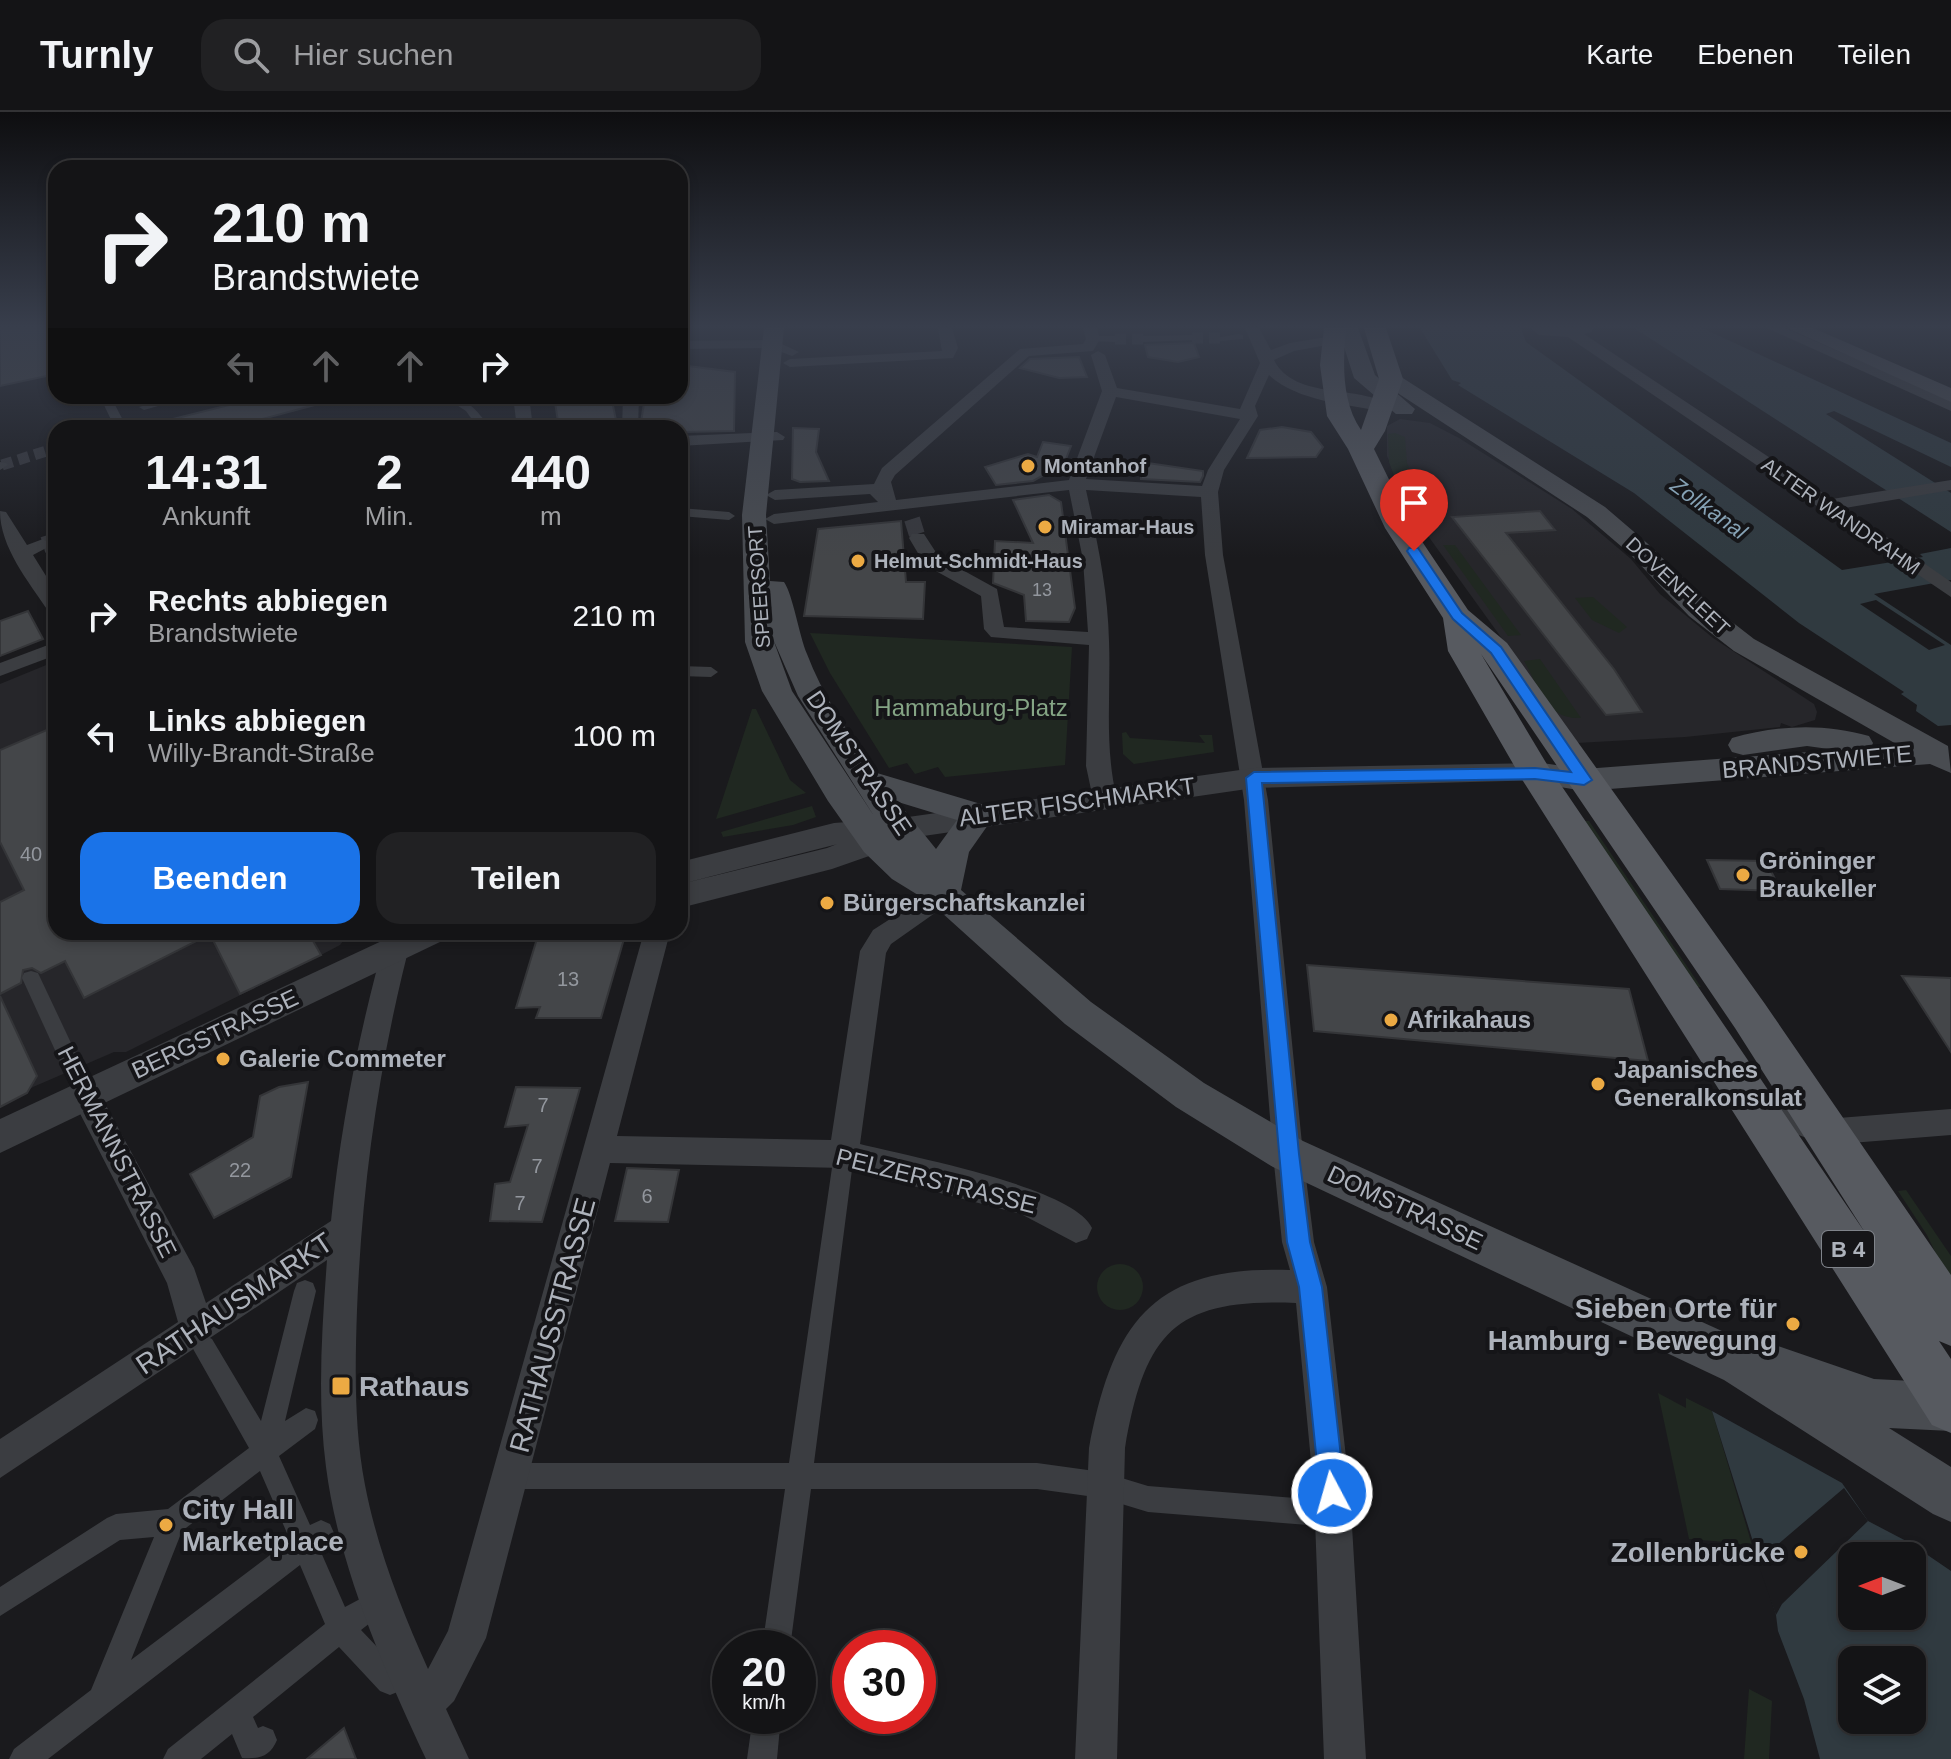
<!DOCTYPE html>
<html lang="de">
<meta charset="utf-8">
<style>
body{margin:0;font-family:Arial,sans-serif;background:#212123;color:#f1f3f6;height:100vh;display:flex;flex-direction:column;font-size:30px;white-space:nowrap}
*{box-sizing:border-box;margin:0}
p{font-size:26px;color:#9d9ea1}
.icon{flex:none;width:44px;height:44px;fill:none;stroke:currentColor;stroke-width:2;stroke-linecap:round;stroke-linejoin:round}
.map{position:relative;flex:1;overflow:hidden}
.side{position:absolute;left:48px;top:308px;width:640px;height:520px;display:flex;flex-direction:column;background:#141416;border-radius:24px;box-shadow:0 4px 12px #0003,0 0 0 2px #333335}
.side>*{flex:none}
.guide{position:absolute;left:48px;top:48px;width:640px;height:244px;border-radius:24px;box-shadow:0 4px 12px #0003,0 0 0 2px #333335;background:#141416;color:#f1f3f6;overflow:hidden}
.needle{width:52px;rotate:270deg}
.controls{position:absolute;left:1838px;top:1430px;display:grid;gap:16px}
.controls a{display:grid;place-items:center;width:88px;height:88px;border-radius:16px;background:#141416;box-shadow:0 4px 12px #0003,0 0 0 2px #333335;font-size:40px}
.speed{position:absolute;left:712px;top:1518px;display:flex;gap:16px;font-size:40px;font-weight:700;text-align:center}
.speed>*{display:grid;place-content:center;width:104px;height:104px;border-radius:50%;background:#141416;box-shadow:0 4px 12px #0003,0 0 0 2px #333335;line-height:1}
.speed small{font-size:20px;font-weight:400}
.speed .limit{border:12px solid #d22;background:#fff;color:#111}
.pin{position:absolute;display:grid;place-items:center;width:68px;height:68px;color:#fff;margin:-82px -34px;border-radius:50% 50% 50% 0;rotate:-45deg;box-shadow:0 0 8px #0007}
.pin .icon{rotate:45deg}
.me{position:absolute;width:88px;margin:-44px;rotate:354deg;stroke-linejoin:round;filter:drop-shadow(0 0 6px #0008)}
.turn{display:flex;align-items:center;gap:28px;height:168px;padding:0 32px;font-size:36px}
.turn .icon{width:104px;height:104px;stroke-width:2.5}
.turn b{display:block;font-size:56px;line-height:68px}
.lanes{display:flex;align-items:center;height:76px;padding:0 32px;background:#0003;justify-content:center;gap:40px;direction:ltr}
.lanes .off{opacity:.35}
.eta{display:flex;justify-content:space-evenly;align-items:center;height:136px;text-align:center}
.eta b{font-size:48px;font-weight:800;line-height:56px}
.cta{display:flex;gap:16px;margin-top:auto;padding:16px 32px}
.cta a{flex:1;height:92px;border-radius:24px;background:#1a73e8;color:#fff;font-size:32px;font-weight:800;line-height:92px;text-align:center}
.cta a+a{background:#212123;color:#f1f3f6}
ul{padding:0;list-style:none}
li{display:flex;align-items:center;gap:24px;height:120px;padding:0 32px}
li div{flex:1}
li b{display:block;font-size:30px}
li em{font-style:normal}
header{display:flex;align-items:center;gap:48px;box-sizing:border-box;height:112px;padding:0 40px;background:#141416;border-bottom:2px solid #333335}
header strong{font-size:38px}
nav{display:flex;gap:44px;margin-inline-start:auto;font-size:28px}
.search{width:560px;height:72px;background:#212123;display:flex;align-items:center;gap:20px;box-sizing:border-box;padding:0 28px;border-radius:24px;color:#9d9ea1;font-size:30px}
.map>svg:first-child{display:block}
.built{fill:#26262a}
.green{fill:#202821}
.water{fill:#303a40;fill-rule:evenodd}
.pier{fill:#1a1a1d}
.building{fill:#444649;stroke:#343538;stroke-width:2}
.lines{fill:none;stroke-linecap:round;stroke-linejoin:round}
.pedestrian-tunnel{stroke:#37383d;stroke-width:11;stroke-dasharray:11 6;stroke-linecap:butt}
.minor-tunnel{stroke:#37383d;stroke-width:16;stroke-dasharray:16 8;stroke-linecap:butt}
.pedestrian{fill:#3b3d41;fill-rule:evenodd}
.minor{fill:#3b3d41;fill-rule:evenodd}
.tertiary{fill:#3b3d41;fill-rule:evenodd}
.secondary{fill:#494c51;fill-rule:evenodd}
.primary{fill:#575a60;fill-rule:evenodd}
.route{fill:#1a73e8;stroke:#114b97;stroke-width:2}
.poi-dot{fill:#ecaa43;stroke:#151518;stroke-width:3}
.labels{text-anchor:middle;stroke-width:8;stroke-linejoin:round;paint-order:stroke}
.far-number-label{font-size:18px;fill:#93979e}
.far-poi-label{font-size:20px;font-weight:bold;fill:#adb2bb;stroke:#151518;text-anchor:start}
.far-street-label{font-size:20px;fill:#adb2bb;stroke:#151518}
.number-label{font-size:20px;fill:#93979e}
.far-water-label{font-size:22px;font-style:italic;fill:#86a2b5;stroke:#151518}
.shield{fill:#151518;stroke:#7f838a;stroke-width:2}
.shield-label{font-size:22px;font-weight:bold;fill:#adb2bb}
.park-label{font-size:24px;fill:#85a585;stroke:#151518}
.street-label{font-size:24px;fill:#adb2bb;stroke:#151518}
.poi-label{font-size:24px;font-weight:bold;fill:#adb2bb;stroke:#151518;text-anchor:start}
.near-street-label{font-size:28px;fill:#adb2bb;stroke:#151518}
.near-poi-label{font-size:28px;font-weight:bold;fill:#adb2bb;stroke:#151518;text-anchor:end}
</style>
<header>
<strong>Turnly</strong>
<div class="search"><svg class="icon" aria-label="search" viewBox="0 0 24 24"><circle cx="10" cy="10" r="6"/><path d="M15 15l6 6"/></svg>Hier suchen</div>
<nav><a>Karte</a><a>Ebenen</a><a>Teilen</a></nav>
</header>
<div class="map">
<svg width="1951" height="1647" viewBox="0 0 1951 1647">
<rect width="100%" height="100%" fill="#1a1a1d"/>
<g class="built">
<path d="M1400,307L1430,311L1459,326L1572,397L1631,447L1660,482L1713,526L1814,592L1817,600L1815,608L1792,615L1781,611L1780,615L1685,625L1577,631L1413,403L1387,344V314Z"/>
<path d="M56,549V820H350L340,833L321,843L126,940H114L33,975L0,995V572Z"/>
</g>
<g class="green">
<path d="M1395,321L1405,325L1407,351L1416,371L1396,369L1389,350L1388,322Z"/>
<path d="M1443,433H1455L1521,523L1508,524Z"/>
<path d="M1593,485L1627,515L1619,521L1592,508L1575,486Z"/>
<path d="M810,521L1072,535L1065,653L945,665L938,655L915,662L907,651L889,656L830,561Z"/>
<path d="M1540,547L1581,606C1545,608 1539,574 1524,549Z"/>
<path d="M752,597H756L790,668L806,681L716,707Z"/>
<path d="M1126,620L1130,626L1205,631L1199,623H1212L1214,640L1134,652L1123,642L1122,621Z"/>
<path d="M812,694L816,705L793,713L723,725L721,720Z"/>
<path d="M1582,709H1589L1701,875H1695Z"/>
<path d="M1906,1078L1951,1144V1173L1927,1123L1898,1079Z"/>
<circle cx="1120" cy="1175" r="23"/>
<path d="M1658,1281L1686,1296V1286L1712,1299L1755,1443L1729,1440L1725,1430L1689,1427Z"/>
<path d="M1749,1577L1772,1589L1769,1647H1744Z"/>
</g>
<g class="water">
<path d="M1420,216H1521L1526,230L1842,458L1923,445L1920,442L1951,436V468L1874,482L1951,533V613L1938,614L1916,599L1917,593L1901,582L1904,580L1799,511L1634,381L1458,273L1461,271L1452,268Z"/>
<path d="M1634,216H1702L1951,331V355L1834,299L1826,302L1951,381V420Z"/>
<path d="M1712,1299L1842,1371L1868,1409L1910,1431L1951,1459V1647H1820L1804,1587L1778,1519L1776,1503ZM1852,1444H1912V1504H1852ZM1852,1548H1912V1608H1852Z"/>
</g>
<g class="pier">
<path d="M1876,488L1945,533L1929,538L1860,492Z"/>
<path d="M1844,1376L1868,1409L1782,1492L1776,1503L1755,1443L1770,1439Z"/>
</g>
<g class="building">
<path d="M0,216H56V262L0,274Z"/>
<path d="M1194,231L1199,245L1178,250L1148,245L1145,233Z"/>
<path d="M1079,245L1087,265L1059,266L1020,256L1030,247Z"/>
<path d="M688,254L735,260L734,319L680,320V316H654L650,314L652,308L641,310L645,285L680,284V258L687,259Z"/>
<path d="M265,284H325L326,290L229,316H166L165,309Z"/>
<path d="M554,284H611L617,313L559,316Z"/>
<path d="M1282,315L1311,320L1323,335L1316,345L1247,346L1260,318Z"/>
<path d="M793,316L819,317L816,340L829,369L800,370L792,367Z"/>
<path d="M1043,330L1071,334L1064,352L1033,369L996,373L985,355L1028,342L1037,345Z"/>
<path d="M1141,350L1203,359V364L1200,370L1141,367Z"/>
<path d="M1049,383L1061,390L1075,496L1069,510L1026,509L1024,483L993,471L995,429L1033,431L1013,388Z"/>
<path d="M1540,399L1555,418L1506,421L1614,557L1642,600L1606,603L1452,405Z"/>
<path d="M901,409L906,470H925L923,507L804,504L818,417Z"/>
<path d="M28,499L43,527L0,544V509Z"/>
<path d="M56,614V820H308L321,843L240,882L210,822L84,886L65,849L41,861L32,856L23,858L21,871L0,882V790L24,778L0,730V638Z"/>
<path d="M1707,748L1766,749L1781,779L1720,777Z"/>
<path d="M539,820H626L601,906H536L540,895L516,896Z"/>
<path d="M1307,853L1629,877L1648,949L1314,919Z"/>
<path d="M1902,864L1951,866V940Z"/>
<path d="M0,884L37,964L27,981L0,995Z"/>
<path d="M308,970L291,1065L214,1106L190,1062L253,1025L260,984L279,975Z"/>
<path d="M516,975L580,976L542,1110L490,1109L495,1072L510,1070L528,1013L505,1015Z"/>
<path d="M627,1056L679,1058L668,1110L615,1109Z"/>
<path d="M344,1616L356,1647H307Z"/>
</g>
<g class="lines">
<g class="pedestrian-tunnel">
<path d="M1192,226H1220"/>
<path d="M1115,227H1143"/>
<path d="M2,353L56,336"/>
</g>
<g class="minor-tunnel">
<path d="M912,407L918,426"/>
<path d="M43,433L56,429"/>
</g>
<g class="pedestrian">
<path d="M1239,222L1243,223V227L1220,229L1215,226Z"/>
<path d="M1192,223L1196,224V228L1143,230L1138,227L1143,224Z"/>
<path d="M1093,224H1115L1120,227L1115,230L1089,229V225Z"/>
<path d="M109,284L119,285L114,291L127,316H115L103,291Z"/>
<path d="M175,284H193L144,298L139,295Z"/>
<path d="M443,284C466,284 477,298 490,316H478L466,299Z"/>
<path d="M0,350L6,351L8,353L0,358Z"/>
<path d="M680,396L729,400L735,404L729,408L680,404Z"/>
<path d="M680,554L711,555L718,560L711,565L680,564Z"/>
<path d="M31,859L38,861L96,984L93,990L86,993L79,990L76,984L22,866L24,861Z"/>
<path d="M844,1033L851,1035L854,1042L814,1351H1037L1102,1360L1148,1374L1333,1389L1342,1393L1346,1402L1342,1411L1333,1415L1148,1400L1102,1386L1037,1377H811L790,1536H762L785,1377H510L501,1373L497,1364L501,1355L510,1351H789L834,1042L837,1035Z"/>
<path d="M305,1168L313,1171L316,1179L285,1309L306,1296L315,1299L318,1308L315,1317L279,1344L310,1413L321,1408L330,1412L334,1421L330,1430L320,1438L345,1495L360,1487L370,1491L374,1501L370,1511L361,1518L400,1559L404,1569L400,1579L390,1583L380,1579L339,1535L253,1605L258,1616L263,1614L273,1618L277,1628C270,1645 259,1647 242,1646L232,1622L201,1647H163L168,1637L325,1512L300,1453L48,1647H9L14,1637L91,1578L154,1425L120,1428L0,1504V1475L107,1406L116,1402L168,1397L249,1336L192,1235L196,1227L204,1223L212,1227L261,1309L294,1179L297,1171ZM260,1359L290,1428L131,1548L182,1419Z"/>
<path d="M753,1604H781L777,1647H747Z"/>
</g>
<g class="minor">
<path d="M938,216H952L958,236L953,246L790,255L783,251L790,247L942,239Z"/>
<path d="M1083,216H1097L1100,227L1093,239L1029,244L895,363L891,370L896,388L1069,368L1102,279L1091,243L1098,239L1105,243L1117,276L1240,297L1260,251L1245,216H1259L1271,238L1290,231L1333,224L1340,228L1338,231L1294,239L1274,248C1294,289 1363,272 1389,294L1381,299C1346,292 1297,289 1269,263L1255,294L1258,304L1224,358L1218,380L1223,443L1268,688L1303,1042L1314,1130L1327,1175L1350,1381L1366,1647H1324L1314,1381L1296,1191C1175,1186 1145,1220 1125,1336L1117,1647H1075L1089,1336C1113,1210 1153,1153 1290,1158L1282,1130L1273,1042L1244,688L1205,443L1201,385L1086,378C1097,428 1108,478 1109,529C1111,582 1104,635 1117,687L1105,695L1093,687L1086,654L1089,533L991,525L984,517L981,484L925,453L909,426L912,422H924L939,445L997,477L1004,515L1088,520L1083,448L1069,378L774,412L765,407L774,402L878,390L870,382L775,388L766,383L775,378L874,372L882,356L1020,237L1083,232L1086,227ZM1116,285L1240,307L1208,358L1202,374L1086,367Z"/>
<path d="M1531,216H1593L1592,220L1584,222L1832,387L1951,368V378L1845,396L1951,470V485L1568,225L1539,223Z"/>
<path d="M1767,216H1785L1951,288V299Z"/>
<path d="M773,228L799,240L792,244L771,236L680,237V229Z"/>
<path d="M102,284H131C125,291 108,291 102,284Z"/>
<path d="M513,284H529L533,316H517Z"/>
<path d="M623,284H639L638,316H622Z"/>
<path d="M777,320L785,325L783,328L680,334V324Z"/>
<path d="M0,399L6,400L27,433L43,427L52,433L33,443L56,480V502L49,500C28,469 0,435 0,399Z"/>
<path d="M56,530V543L0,564V551Z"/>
<path d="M943,773L952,775L956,782L952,789L891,832L886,841L860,1032C907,1044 1074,1075 1092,1116L1087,1127L1076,1131L1021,1102L844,1056L610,1051L486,1526L454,1589L446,1597L469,1647H426C384,1557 339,1456 326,1355C317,1287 322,1216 327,1148L0,1366V1327L178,1210L167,1171L71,984L76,975L86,971L96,975L194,1156L206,1191L331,1109C341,1011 360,915 387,820H413C380,944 362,1069 357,1198C355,1256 354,1316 365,1373C377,1436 402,1499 428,1557L448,1519L644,820H670L617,1024L831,1028L860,839L873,818Z"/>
<path d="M1755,973L1826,1007L1951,997V1023L1826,1033L1793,1021L1745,995L1740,986L1745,977Z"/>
</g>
<g class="tertiary">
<path d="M1535,651L1545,654L1549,661L1545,668L1254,676L896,728L892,736L832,757L680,796V750L834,711L901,706L1254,656ZM837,732L827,736L681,772L834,733Z"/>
<path d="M401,820H447L442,829L0,1041V1007Z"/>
</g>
<g class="secondary">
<path d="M764,216H784L766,403L770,469L784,470C793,483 799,523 807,542C823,584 850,625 877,661L991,695L995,703L969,740L961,778L1091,890L1204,971L1303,1029L1766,1239L1778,1234L1874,1267L1951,1271V1319L1889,1316L1951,1355V1410L1933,1402L1724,1268L1273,1055L1176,995L1065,912L931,791L892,767L864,740L828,689L762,579L745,530L742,403ZM773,527L798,584L874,704L792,579ZM898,690L957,708L936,737Z"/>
<path d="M1338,216H1358L1375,263L1382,269L1384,263H1398L1605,395L1647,431L1709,492L1754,527L1948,634L1951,661L1930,652L1584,679L1524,669L1519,661L1524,653L1535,650L1584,657L1836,638L1807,634L1743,643L1732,640L1728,633L1732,626C1777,613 1824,611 1869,624L1873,631L1871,636L1898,633L1734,539L1689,504L1629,441L1587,405L1393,278L1415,297L1412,302H1396L1354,266Z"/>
<path d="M1787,216H1813L1951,276V290Z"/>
</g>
<path class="primary" d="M1324,216H1346C1343,250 1341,289 1361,318L1379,267L1364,216H1386L1403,267L1385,319L1374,337L1413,416L1468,498L1507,531L1765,892L1951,1163V1234L1939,1229L1951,1247V1321L1932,1313L1523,669L1448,539L1443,506L1385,416L1348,337L1327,304L1320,253ZM1481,542L1735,916L1866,1122L1548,654Z"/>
</g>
<linearGradient id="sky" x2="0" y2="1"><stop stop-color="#0e0e10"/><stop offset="0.48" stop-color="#383e4c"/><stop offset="1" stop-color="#383e4c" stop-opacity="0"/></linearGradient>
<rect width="1951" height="446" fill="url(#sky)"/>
<path class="route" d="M1409,436H1418L1462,501L1501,535L1592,668L1584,673L1535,667L1262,671L1299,1042L1310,1130L1322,1175L1345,1381L1342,1390L1332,1394L1323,1390L1320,1381L1299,1175L1287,1130L1246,666L1254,660L1535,656L1571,660L1491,541L1453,507L1407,439Z"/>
<g class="poi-dot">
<circle cx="1028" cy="354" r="8"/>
<circle cx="1045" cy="415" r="8"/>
<circle cx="858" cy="449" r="8"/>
<circle cx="1743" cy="763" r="8"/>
<circle cx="827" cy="791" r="8"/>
<circle cx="1391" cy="908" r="8"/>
<circle cx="223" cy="947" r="8"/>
<circle cx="1598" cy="972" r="8"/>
<circle cx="1793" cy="1212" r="8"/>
<rect x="331" y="1264" width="20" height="20" rx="4"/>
<circle cx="166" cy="1413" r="8"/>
<circle cx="1801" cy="1440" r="8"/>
</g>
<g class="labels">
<g class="far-number-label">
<text x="1042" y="484">13</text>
</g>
<g class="far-poi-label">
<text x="1044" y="361">Montanhof</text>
<text x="1061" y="422">Miramar-Haus</text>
<text x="874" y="456">Helmut-Schmidt-Haus</text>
</g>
<g class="far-street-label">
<text transform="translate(1841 404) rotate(35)" y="7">ALTER WANDRAHM</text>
<text transform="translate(1678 474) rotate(43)" y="7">DOVENFLEET</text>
<text transform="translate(759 475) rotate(-94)" y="7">SPEERSORT</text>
</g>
<g class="number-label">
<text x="31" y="749">40</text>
<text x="568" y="874">13</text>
<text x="543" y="1000">7</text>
<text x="537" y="1061">7</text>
<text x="240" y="1065">22</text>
<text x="647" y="1091">6</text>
<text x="520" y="1098">7</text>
</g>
<g class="far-water-label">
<text transform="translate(1709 396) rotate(36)" y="8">Zollkanal</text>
</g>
<rect class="shield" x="1822" y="1119" width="52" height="36" rx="6"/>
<g class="shield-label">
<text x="1848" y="1145">B 4</text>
</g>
<g class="park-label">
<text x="971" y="604">Hammaburg-Platz</text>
</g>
<g class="street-label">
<text transform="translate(1817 650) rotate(-5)" y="8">BRANDSTWIETE</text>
<text transform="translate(859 651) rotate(56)" y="8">DOMSTRASSE</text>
<text transform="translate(1077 690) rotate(-8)" y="8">ALTER FISCHMARKT</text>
<text transform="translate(215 922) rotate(-25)" y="8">BERGSTRASSE</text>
<text transform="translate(117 1040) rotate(63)" y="8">HERMANNSTRASSE</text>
<text transform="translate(936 1069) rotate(14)" y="8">PELZERSTRASSE</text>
<text transform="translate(1405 1096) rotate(25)" y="8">DOMSTRASSE</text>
</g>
<g class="poi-label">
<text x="1759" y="757">Gröninger<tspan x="1759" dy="28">Braukeller</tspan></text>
<text x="843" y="799">Bürgerschaftskanzlei</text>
<text x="1407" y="916">Afrikahaus</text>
<text x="239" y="955">Galerie Commeter</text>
<text x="1614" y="966">Japanisches<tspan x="1614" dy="28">Generalkonsulat</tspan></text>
</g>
<g class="near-street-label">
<text transform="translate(234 1191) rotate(-34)" y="10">RATHAUSMARKT</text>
<text transform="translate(552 1213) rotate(-75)" y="10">RATHAUSSTRASSE</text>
</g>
<g class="near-poi-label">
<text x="1777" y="1206">Sieben Orte für<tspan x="1777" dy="32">Hamburg - Bewegung</tspan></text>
<text x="359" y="1284" text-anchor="start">Rathaus</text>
<text x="182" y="1407" text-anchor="start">City Hall<tspan x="182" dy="32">Marketplace</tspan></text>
<text x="1785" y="1450">Zollenbrücke</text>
</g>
</g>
</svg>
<div class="controls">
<a><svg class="needle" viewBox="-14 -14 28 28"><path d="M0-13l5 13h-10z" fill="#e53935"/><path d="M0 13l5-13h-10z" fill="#9d9ea1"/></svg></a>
<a><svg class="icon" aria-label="layers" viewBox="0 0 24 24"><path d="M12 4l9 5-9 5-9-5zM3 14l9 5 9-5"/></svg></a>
</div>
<div class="speed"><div>20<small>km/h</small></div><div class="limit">30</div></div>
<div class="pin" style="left:1414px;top:439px;background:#d93025"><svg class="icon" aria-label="arrive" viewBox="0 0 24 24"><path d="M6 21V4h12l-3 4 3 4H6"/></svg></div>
<svg class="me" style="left:1332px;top:1381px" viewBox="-20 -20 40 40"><circle r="17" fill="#1a73e8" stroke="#fff" stroke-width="3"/><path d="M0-11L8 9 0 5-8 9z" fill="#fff"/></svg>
<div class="guide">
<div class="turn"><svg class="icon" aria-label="right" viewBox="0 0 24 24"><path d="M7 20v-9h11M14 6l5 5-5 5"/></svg><div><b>210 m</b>Brandstwiete</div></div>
<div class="lanes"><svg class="icon off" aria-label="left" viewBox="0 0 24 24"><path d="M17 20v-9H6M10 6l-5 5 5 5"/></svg><svg class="icon off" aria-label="ahead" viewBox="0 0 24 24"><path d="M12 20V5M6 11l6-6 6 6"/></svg><svg class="icon off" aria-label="ahead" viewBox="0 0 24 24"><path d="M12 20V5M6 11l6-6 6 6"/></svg><svg class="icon" aria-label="right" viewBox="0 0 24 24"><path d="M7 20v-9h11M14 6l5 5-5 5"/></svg></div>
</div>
<section class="side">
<div class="eta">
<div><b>14:31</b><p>Ankunft</p></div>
<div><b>2</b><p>Min.</p></div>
<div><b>440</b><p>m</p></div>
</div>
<ul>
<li><svg class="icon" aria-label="right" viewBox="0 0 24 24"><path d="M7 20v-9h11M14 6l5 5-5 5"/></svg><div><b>Rechts abbiegen</b><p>Brandstwiete</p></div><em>210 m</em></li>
<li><svg class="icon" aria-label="left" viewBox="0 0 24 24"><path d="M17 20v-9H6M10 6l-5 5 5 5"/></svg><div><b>Links abbiegen</b><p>Willy-Brandt-Straße</p></div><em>100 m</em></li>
</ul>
<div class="cta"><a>Beenden</a><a>Teilen</a></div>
</section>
</div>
